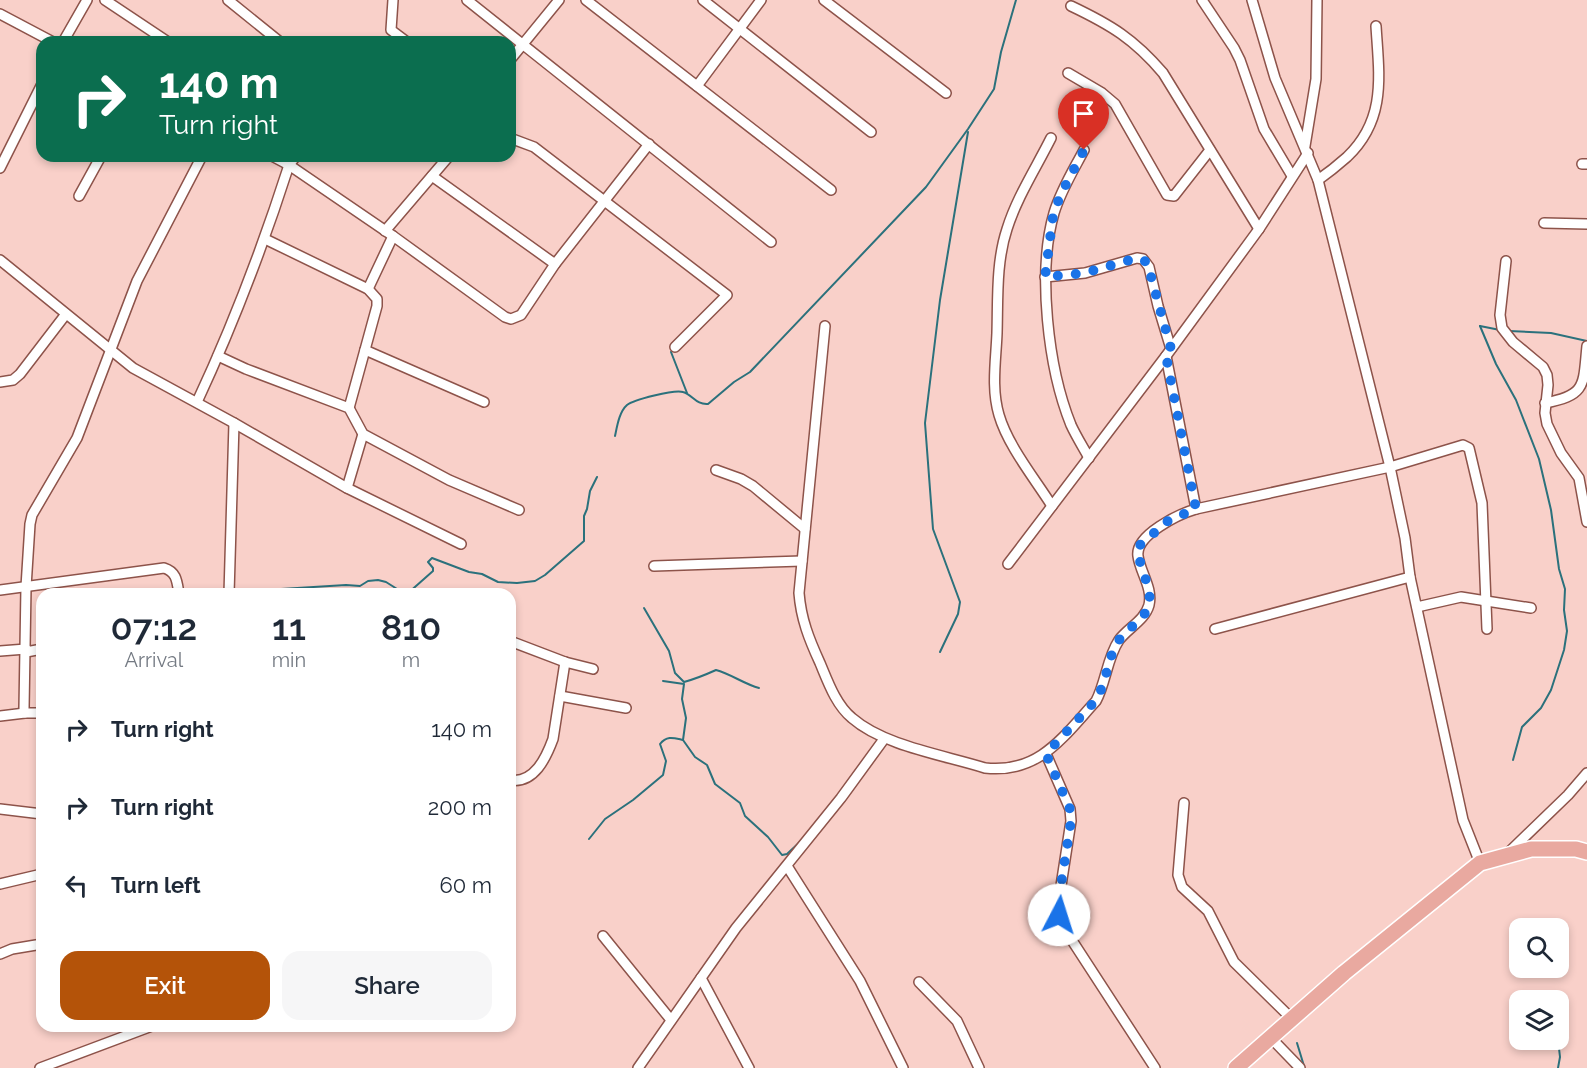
<!DOCTYPE html>
<style>
body{margin:0;font-family:Raleway,sans-serif;background:#f6f6f7;color:#1f2937;height:100vh;display:flex;flex-direction:column;font-size:22px;white-space:nowrap}
*{box-sizing:border-box;margin:0}
p{font-size:20px;color:#747a83}
.icon{flex:none;width:33px;height:33px;fill:none;stroke:currentColor;stroke-width:2;stroke-linecap:round;stroke-linejoin:round}
.map{position:relative;flex:1;overflow:hidden}
.side{position:absolute;left:36px;top:588px;width:480px;height:444px;display:flex;flex-direction:column;background:#fff;border-radius:18px;box-shadow:0 3px 9px #0003}
.side>*{flex:none}
.top-card{position:absolute;left:36px;top:36px;width:480px;height:126px;border-radius:18px;box-shadow:0 3px 9px #0003;background:#0b6e4f;color:#fff;overflow:hidden}
.controls{position:absolute;left:1509px;top:918px;display:grid;gap:12px}
.controls a{display:grid;place-items:center;width:60px;height:60px;border-radius:12px;background:#fff;box-shadow:0 3px 9px #0003;font-size:30px}
.pin{position:absolute;display:grid;place-items:center;width:51px;height:51px;color:#fff;margin:-62px -26px;border-radius:50% 50% 50% 0;rotate:-45deg;box-shadow:0 0 6px #0007}
.pin .icon{rotate:45deg}
.me{position:absolute;width:66px;margin:-33px;rotate:5deg;stroke-linejoin:round;filter:drop-shadow(0 0 4px #0008)}
.turn{display:flex;align-items:center;gap:21px;height:126px;padding:0 24px;font-size:27px}
.turn .icon{width:78px;height:78px;stroke-width:2.5}
.turn b{display:block;font-size:42px;line-height:51px}
.eta{display:flex;justify-content:space-evenly;align-items:center;height:102px;text-align:center}
.eta b{font-size:36px;font-weight:600;line-height:42px}
.action{display:flex;gap:12px;margin-top:auto;padding:12px 24px}
.action a{flex:1;height:69px;border-radius:18px;background:#b45309;color:#fff;font-size:24px;font-weight:600;line-height:69px;text-align:center}
.action a+a{background:#f6f6f7;color:#1f2937}
ul{padding:0;list-style:none}
li{display:flex;align-items:center;gap:18px;height:78px;padding:0 24px}
li div{flex:1}
li b{display:block;font-size:22px}
li em{font-style:normal}
.map>svg:first-child{display:block}
.lines{fill:none;stroke-linecap:round;stroke-linejoin:round}
.stream{stroke:#2b717c;stroke-width:2}
.street-casing{stroke:#8d534a;stroke-width:12}
.primary-casing{stroke:#fff;stroke-width:18}
.street{stroke:#fff;stroke-width:9}
.primary{stroke:#e9a9a0;stroke-width:15}
.route{stroke:#1a73e8;stroke-width:10;stroke-dasharray:0 18}
</style>
<div class="map">
<svg width="1587" height="1068" viewBox="0 0 1587 1068">
<rect width="100%" height="100%" fill="#f9d0c9"/>
<g class="lines">
<g class="stream">
<path d="M1480,326L1496,364L1516,400L1539,459L1551,510L1559,569L1565,589L1564,610L1567,631L1564,650L1551,690L1541,708L1522,727L1513,760"/>
<path d="M1480,326L1500,330"/>
<path d="M1509,331L1551,333L1587,341"/>
<path d="M671,352L687,393"/>
<path d="M615,436C617,427 619,412 627,405C633,400 675,389 683,392C693,395 696,405 708,404L734,382L750,372L926,187L968,129L994,89L1001,52L1016,0"/>
<path d="M281,589L346,585L360,586L368,581L378,580L386,582L405,594"/>
<path d="M407,594L433,571V568L428,562L432,558L469,572L482,574L498,582L517,583L535,581L545,575L584,541V516L587,509L590,491L597,477"/>
<path d="M644,608L669,651L675,673L684,682C695,679 705,675 716,670C731,674 744,684 759,688"/>
<path d="M940,652L958,614L960,602L933,529L925,423L940,300L968,132"/>
<path d="M663,681L684,684L682,699L686,718L683,740"/>
<path d="M589,839L605,819L633,800L663,775L666,761L660,744C667,735 674,738 683,740L695,757L707,765L715,784L740,803L745,816L768,837L782,855L787,854L802,840"/>
<path d="M1542,1000L1543,992"/>
<path d="M1558,1040L1560,1057L1558,1068"/>
<path d="M1297,1043L1304,1066"/>
</g>
<defs>
<g id="street">
<path d="M105,0L168,42"/>
<path d="M228,0L280,42"/>
<path d="M393,0L391,30L407,42"/>
<path d="M467,0L771,242"/>
<path d="M586,0L831,190"/>
<path d="M703,0L871,132"/>
<path d="M824,0L946,93"/>
<path d="M1202,0L1234,48L1240,60L1264,129L1292,176"/>
<path d="M1252,0L1275,78L1318,180L1390,467L1405,538L1410,577L1463,820L1480,863"/>
<path d="M1071,6C1111,25 1134,39 1163,73L1259,229"/>
<path d="M0,14L53,42"/>
<path d="M63,42L87,0"/>
<path d="M510,60L559,0"/>
<path d="M1068,73L1102,93L1115,104L1167,195L1174,196L1210,150"/>
<path d="M697,86L761,0"/>
<path d="M510,138L534,147L727,295L675,347"/>
<path d="M1051,138C1036,168 1017,197 1007,229C996,262 998,299 997,333C996,360 991,388 999,415C1008,446 1035,479 1052,506"/>
<path d="M1305,146L1316,79L1317,0"/>
<path d="M1084,150C1073,171 1061,190 1054,213C1037,272 1048,368 1071,425C1076,436 1083,447 1089,458"/>
<path d="M272,156L289,165L393,236L505,317L511,319L521,315L555,264L649,144"/>
<path d="M1582,164H1587"/>
<path d="M0,168L42,84"/>
<path d="M432,176L555,264"/>
<path d="M1318,180C1328,173 1338,165 1347,157C1387,119 1379,75 1376,26"/>
<path d="M79,196L101,156"/>
<path d="M1544,223L1587,224"/>
<path d="M385,231L449,156"/>
<path d="M265,239L368,289L377,299V306L349,408"/>
<path d="M0,260L133,368L234,423L347,488L461,544"/>
<path d="M1506,261L1500,315L1502,328L1513,342L1543,367L1547,375L1548,385L1545,413L1547,424L1561,453L1579,478L1587,522"/>
<path d="M1045,277L1085,273L1137,258L1143,259L1149,267L1158,306L1171,349"/>
<path d="M368,289L393,236"/>
<path d="M825,326L799,593C801,619 809,639 820,663C828,682 836,705 852,718C884,746 944,755 985,768C1039,774 1063,737 1096,701C1106,682 1107,658 1119,640C1128,628 1145,620 1149,605C1153,588 1140,572 1138,556C1135,535 1179,514 1196,509L1390,467L1463,445L1469,448L1482,503L1487,629"/>
<path d="M365,350L484,402"/>
<path d="M218,356L246,369L349,408L363,434L449,480L519,510"/>
<path d="M1166,356L1196,509"/>
<path d="M0,382L13,380L20,374L66,314"/>
<path d="M197,402C233,325 263,246 289,165L296,156"/>
<path d="M1545,403C1587,395 1583,385 1587,346"/>
<path d="M716,470L741,479L753,486L805,529"/>
<path d="M347,488L363,434"/>
<path d="M1008,564L1166,356L1259,229L1308,153"/>
<path d="M654,566L802,561"/>
<path d="M0,590L164,568C177,572 177,582 179,594"/>
<path d="M229,594L234,423"/>
<path d="M1417,607L1461,597L1531,608"/>
<path d="M1215,629L1410,577"/>
<path d="M510,641L565,662L593,669"/>
<path d="M0,651L26,649"/>
<path d="M26,652L42,649"/>
<path d="M560,696L626,708"/>
<path d="M42,713H25L24,709L26,587L30,524L32,515L77,438L137,281L202,156"/>
<path d="M0,716L25,713"/>
<path d="M1046,754L1070,809L1071,821L1058,905L1062,925L1155,1068"/>
<path d="M510,780C534,784 546,758 553,739L565,662"/>
<path d="M1184,803L1178,875L1182,887L1208,911L1234,962L1292,1019"/>
<path d="M0,809L42,814"/>
<path d="M1508,853L1568,795L1587,773"/>
<path d="M787,866L860,981L903,1068"/>
<path d="M0,884L42,874"/>
<path d="M603,936L671,1020"/>
<path d="M0,954L12,949L42,944"/>
<path d="M701,978L749,1068"/>
<path d="M919,982L957,1021L979,1068"/>
<path d="M1271,1038L1300,1068"/>
<path d="M40,1068L152,1026"/>
<path d="M638,1068L736,928L841,798L884,739"/>
</g>
<path id="primary" d="M1236,1068L1344,973L1480,863L1531,849H1576L1587,852"/>
</defs>
<use href="#street" class="street-casing"/>
<use href="#primary" class="primary-casing"/>
<use href="#street" class="street"/>
<use href="#primary" class="primary"/>
</g>
<g class="lines">
<path class="route" d="M1059,915L1058,904L1071,821L1070,809L1046,754L1096,700C1107,682 1107,658 1119,640C1128,628 1145,619 1149,605C1153,585 1136,566 1139,546L1169,520L1196,509L1166,356L1171,349L1147,262L1137,258L1085,273L1045,277L1053,216L1060,196L1084,150"/>
</g>
</svg>
<div class="controls">
<a><svg class="icon" aria-label="search" viewBox="0 0 24 24"><circle cx="10" cy="10" r="6"/><path d="M15 15l6 6"/></svg></a>
<a><svg class="icon" aria-label="layers" viewBox="0 0 24 24"><path d="M12 4l9 5-9 5-9-5zM3 14l9 5 9-5"/></svg></a>
</div>
<div class="pin" style="left:1084px;top:150px;background:#d93025"><svg class="icon" aria-label="arrive" viewBox="0 0 24 24"><path d="M6 21V4h12l-3 4 3 4H6"/></svg></div>
<svg class="me" style="left:1059px;top:915px" viewBox="-20 -20 40 40"><circle r="19" fill="#fff"/><path d="M0-13L10 11 0 6-10 11z" fill="#1a73e8"/></svg>
<div class="top-card">
<div class="turn"><svg class="icon" aria-label="right" viewBox="0 0 24 24"><path d="M7 20v-9h11M14 6l5 5-5 5"/></svg><div><b>140 m</b>Turn right</div></div>
</div>
<section class="side">
<div class="eta">
<div><b>07:12</b><p>Arrival</p></div>
<div><b>11</b><p>min</p></div>
<div><b>810</b><p>m</p></div>
</div>
<ul>
<li><svg class="icon" aria-label="right" viewBox="0 0 24 24"><path d="M7 20v-9h11M14 6l5 5-5 5"/></svg><div><b>Turn right</b></div><em>140 m</em></li>
<li><svg class="icon" aria-label="right" viewBox="0 0 24 24"><path d="M7 20v-9h11M14 6l5 5-5 5"/></svg><div><b>Turn right</b></div><em>200 m</em></li>
<li><svg class="icon" aria-label="left" viewBox="0 0 24 24"><path d="M17 20v-9H6M10 6l-5 5 5 5"/></svg><div><b>Turn left</b></div><em>60 m</em></li>
</ul>
<div class="action"><a>Exit</a><a>Share</a></div>
</section>
</div>
